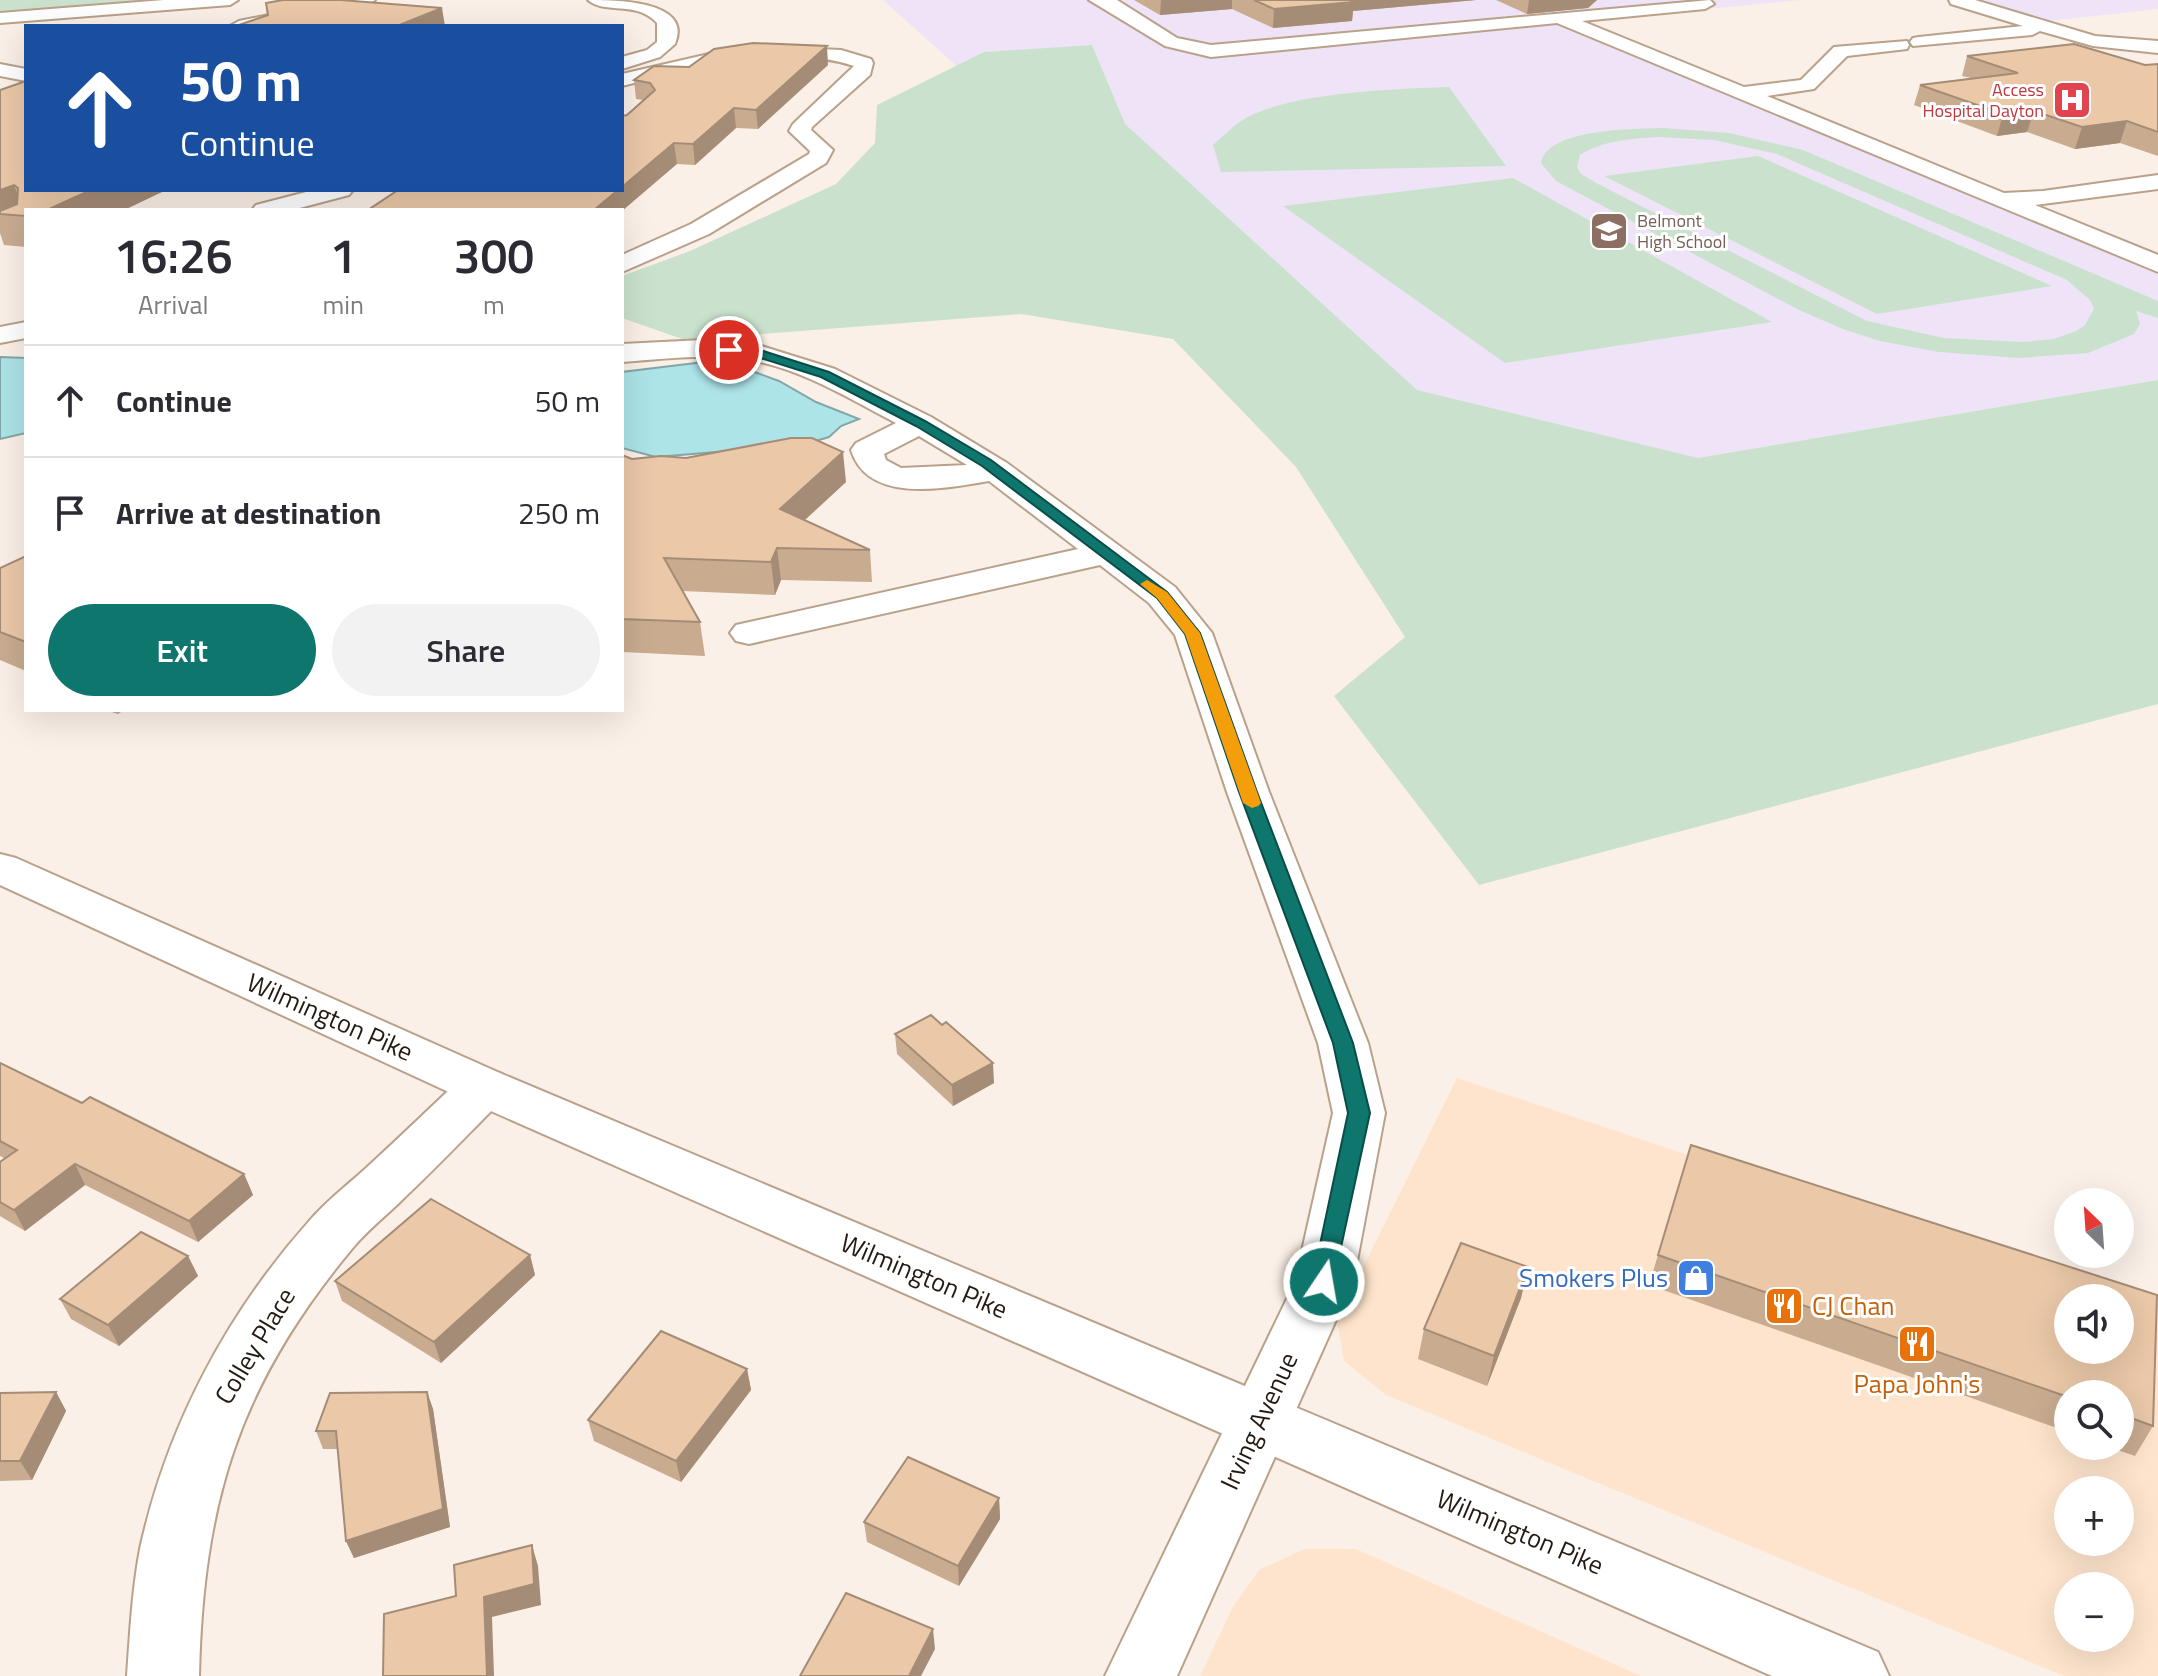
<!DOCTYPE html>
<meta charset="utf-8">
<style>
body{margin:0;font-family:"Titillium Web",sans-serif;background:#f2f2f3;color:#2b2b33;height:100vh;display:flex;flex-direction:column;font-size:30px;white-space:nowrap}
*{box-sizing:border-box;margin:0}
p{font-size:26px;color:#7c7c81}
.icon{flex:none;width:44px;height:44px;fill:none;stroke:currentColor;stroke-width:2;stroke-linecap:round;stroke-linejoin:round}
.map{position:relative;flex:1;overflow:hidden}
.details{position:absolute;left:24px;top:208px;width:600px;height:504px;display:flex;flex-direction:column;background:#fff;border-radius:0px;box-shadow:0 8px 32px #0002}
.details>*{flex:none}
.guide{position:absolute;left:24px;top:24px;width:600px;height:168px;border-radius:0px;box-shadow:0 8px 32px #0002;background:#1a4fa0;color:#fff;overflow:hidden}
.needle{width:52px;rotate:335deg}
.controls{position:absolute;left:2054px;top:1188px;display:grid;gap:16px}
.controls a{display:grid;place-items:center;width:80px;height:80px;border-radius:50%;background:#fff;box-shadow:0 8px 32px #0002;font-size:40px}
.pin{position:absolute;display:grid;place-items:center;width:68px;height:68px;color:#fff;margin:-34px;border:4px solid #fff;border-radius:50%;box-shadow:0 2px 8px #0007}
.me{position:absolute;width:88px;margin:-44px;rotate:12deg;stroke-linejoin:round;filter:drop-shadow(0 0 6px #0008)}
.turn{display:flex;align-items:center;gap:28px;height:168px;padding:0 24px;font-size:36px}
.turn .icon{width:104px;height:104px;stroke-width:2.5}
.turn b{display:block;font-size:56px;line-height:68px}
.eta{display:flex;justify-content:space-evenly;align-items:center;height:136px;text-align:center}
.eta b{font-size:48px;font-weight:600;line-height:56px}
.action{display:flex;gap:16px;margin-top:auto;padding:16px 24px}
.action a{flex:1;height:92px;border-radius:48px;background:#0f766e;color:#fff;font-size:32px;font-weight:600;line-height:92px;text-align:center}
.action a+a{background:#f2f2f3;color:#2b2b33}
ul{padding:0;list-style:none}
li{display:flex;align-items:center;gap:24px;height:112px;padding:0 24px;border-top:2px solid #e1e1e2}
li div{flex:1}
li b{display:block;font-size:30px}
li em{font-style:normal}
.map>svg:first-child{display:block}
.built{fill:#fee4cc;fill-rule:evenodd}
.education{fill:#efe3f7}
.green{fill:#cae2cd;fill-rule:evenodd}
.water{fill:#ace4e8;stroke:#83a7a8;stroke-width:2}
.lines{fill:none;stroke-linecap:round;stroke-linejoin:round}
.minor-casing{stroke:#b9a18a;stroke-width:4}
.major-casing{stroke:#b9a18a;stroke-width:4}
.minor{fill:#fff;fill-rule:evenodd}
.major{fill:#fff;fill-rule:evenodd}
.wall{fill:#c9ac90;fill-rule:evenodd}
.shaded-wall{fill:#a48c76}
.building{fill:#eac8a8;stroke:#a48c76;stroke-width:2;fill-rule:evenodd}
.route{fill:#0f766e;stroke:#0a4d48;stroke-width:2}
.slow{fill:#f59e0b}
.labels{text-anchor:middle;stroke-width:6;stroke-linejoin:round;paint-order:stroke}
.far-health-label{font-size:18px;fill:#be3a42;stroke:#fff;text-anchor:end}
.far-education-label{font-size:18px;fill:#785e54;stroke:#fff;text-anchor:start}
.near-street-label{font-size:26px;fill:#241a12;stroke:#fff}
.near-shop-label{font-size:26px;fill:#366cbe;stroke:#fff;text-anchor:end}
.near-food-label{font-size:26px;fill:#c56008;stroke:#fff;text-anchor:start}
</style>
<div class="map">
<svg width="2158" height="1676" viewBox="0 0 2158 1676">
<rect width="100%" height="100%" fill="#fbf0e7"/>
<g class="built">
<path d="M1457,1078L2116,1298H2068V1350H2120V1299L2158,1312V1676H2064L1386,1395L1344,1361L1337,1320ZM2068,1394H2120V1446H2068ZM2068,1490H2120V1542H2068ZM2068,1586H2120V1638H2068Z"/>
<path d="M1305,1549H1356L1641,1676H1200L1233,1607L1259,1570Z"/>
</g>
<g class="education">
<path d="M883,0H1801L1571,22L2158,264V380L1698,458L1437,497Z"/>
<path d="M1957,0H2158V9L2032,23Z"/>
</g>
<g class="green">
<path d="M0,0H203L0,18Z"/>
<path d="M1092,45L1125,124L1417,390L1698,458L2158,380V704L1479,885L1334,696L1405,637L1296,467L1173,339L1021,314L685,340L622,318V276L690,251L836,184L875,143L877,105L984,52Z"/>
<path d="M1449,87L1506,166L1221,172L1213,145C1222,137 1231,128 1241,121C1286,92 1395,89 1449,87Z"/>
<path d="M1664,128L1729,133L1803,150L2158,301V318L2136,311L2140,324L2134,334L2088,353L2019,358L1939,352L1880,341L1843,329L1799,310L1556,181L1541,163C1547,128 1636,129 1664,128ZM1659,137L1714,140L1777,154L2067,280L2090,300L2094,309L2085,325L2076,331L2054,339L2022,342L1944,338L1867,321L1598,184L1581,174L1577,167L1580,155C1604,140 1631,139 1659,137Z"/>
<path d="M1758,156L2052,286L1877,314L1604,176Z"/>
<path d="M1513,178L1772,322L1505,363L1283,206Z"/>
</g>
<g class="water">
<path d="M0,357L26,358V433L0,439Z"/>
<path d="M704,362L752,371L779,381L816,402L859,419L841,426L829,437L802,445L656,457L622,448V372Z"/>
</g>
<g class="lines">
<defs>
<g id="minor">
<path d="M342,0H375L367,5L265,26H230L239,21Z"/>
<path d="M588,0C613,0 694,0 675,44L660,57L622,69V57L647,50L657,42V23C636,0 605,15 588,0Z"/>
<path d="M1089,0H1117L1177,38L1211,45L1710,0L1714,4L1705,9L1582,21L1744,87L1801,80L1834,47L1907,41L1909,45L1907,49L1847,56L1814,89L1767,96L2004,193L2043,191L2158,175V189L2035,205L2158,255V272L1557,23L1211,57L1165,46Z"/>
<path d="M1949,0H1975L2095,36L2158,41V53L2093,46L2040,31L2032,35L1913,46L1910,42L1913,38L1919,37L2023,26L1951,4Z"/>
<path d="M779,47L841,50L871,59L873,63L870,75L812,127L811,130L833,150L826,163L709,234L622,272V255L691,224L809,154L810,151L789,131L793,124L854,66C780,42 695,68 622,86V74L709,54Z"/>
<path d="M0,64L26,69V81L0,76Z"/>
<path d="M314,190H353L349,195L292,210H252L256,205Z"/>
<path d="M26,322V338L0,343V327Z"/>
<path d="M703,340L755,344L835,369L931,417L1007,463L1175,587L1212,633L1269,792L1368,1043L1385,1113L1353,1282L1177,1676H1105L1295,1282L1333,1113L1318,1043L1227,792L1175,635L1149,603L1100,565L749,644L736,641L730,633L736,625L1078,549L989,481C946,488 868,505 851,450L856,443L896,423C850,399 802,369 750,360C708,353 664,359 622,362V344ZM919,436L967,465L901,468L886,460L884,454Z"/>
<path d="M484,1068L502,1074L510,1087L502,1100C469,1133 437,1167 403,1199C386,1216 366,1231 351,1250C239,1385 203,1502 199,1676H127C130,1634 132,1591 140,1549C167,1426 227,1313 311,1219C327,1201 346,1186 364,1170C399,1138 432,1106 466,1074Z"/>
</g>
<g id="major">
<path d="M164,0H238L230,5L0,23V13Z"/>
<path d="M0,854L16,858L502,1074L1878,1652L1889,1676H1772L466,1100L0,885Z"/>
</g>
</defs>
<use href="#minor" class="minor-casing"/>
<use href="#major" class="major-casing"/>
<use href="#minor" class="minor"/>
<use href="#major" class="major"/>
</g>
<g class="wall">
<path d="M1134,0H1476L1353,11L1352,21L1273,28L1232,9L1160,15Z"/>
<path d="M1496,0H1597L1588,8L1527,14Z"/>
<path d="M1967,56L2145,65L2158,64V156L2120,143L2075,149L2027,132L1997,136L1914,105L1920,85L1971,78L1962,76Z"/>
<path d="M828,65L758,129L736,128L695,165L677,164L627,115L643,100L636,99L634,80L689,67Z"/>
<path d="M0,90L26,190H166L124,210H26V247L4,245L0,233Z"/>
<path d="M622,455L632,459L846,482L805,520L870,550L872,582L781,580L775,595L682,591L700,622L705,656L622,652Z"/>
<path d="M26,556V671L0,660V568Z"/>
<path d="M105,710H124L118,714Z"/>
<path d="M895,1034L994,1083L953,1106L897,1054Z"/>
<path d="M0,1063L82,1103L244,1174L253,1195L198,1242L85,1185L25,1231L0,1216V1162L4,1158L0,1156Z"/>
<path d="M1691,1145L2157,1295L2153,1426L2135,1456L2106,1446H2120V1394H2068V1432L1649,1285ZM2068,1298H2120V1350H2068Z"/>
<path d="M530,1255L535,1275L441,1363L342,1301L335,1281Z"/>
<path d="M188,1256L198,1276L119,1346L71,1319L60,1299Z"/>
<path d="M1528,1267L1521,1298L1487,1386L1418,1359L1424,1329Z"/>
<path d="M747,1369L751,1390L681,1482L594,1441L588,1420Z"/>
<path d="M56,1392L66,1411L32,1480L0,1481V1393Z"/>
<path d="M427,1392L433,1409L450,1527L354,1558L346,1541L338,1449H323L316,1431Z"/>
<path d="M999,1498L1000,1519L959,1586L867,1542L864,1522Z"/>
</g>
<g class="shaded-wall">
<path d="M1161,0H1232V9L1160,15Z"/>
<path d="M1336,0H1476L1353,11L1352,21L1273,28L1274,9Z"/>
<path d="M1529,0H1597L1588,8L1527,14Z"/>
<path d="M442,8L445,26H397Z"/>
<path d="M827,46L828,65L758,129L756,110Z"/>
<path d="M734,108L736,128L695,165L693,144Z"/>
<path d="M2034,111L2027,132L1997,136L2003,114Z"/>
<path d="M2127,121L2120,143L2075,149L2082,127Z"/>
<path d="M674,143L677,164L622,211V210H594L618,190H622V187Z"/>
<path d="M14,185L25,216L0,214V190Z"/>
<path d="M47,190H166L124,210H47Z"/>
<path d="M843,452L846,482L783,540L780,509Z"/>
<path d="M777,548L781,580L775,595L771,562Z"/>
<path d="M993,1063L994,1083L953,1106L952,1085Z"/>
<path d="M75,1164L85,1185L25,1231L14,1210Z"/>
<path d="M244,1174L253,1195L198,1242L189,1221Z"/>
<path d="M530,1255L535,1275L441,1363L434,1342Z"/>
<path d="M188,1256L198,1276L119,1346L108,1325Z"/>
<path d="M1528,1267L1521,1298L1487,1386L1494,1356Z"/>
<path d="M747,1369L751,1390L681,1482L676,1461Z"/>
<path d="M56,1392L66,1411L32,1480L20,1461Z"/>
<path d="M427,1392L433,1409L450,1527L354,1558L346,1541Z"/>
<path d="M999,1498L1000,1519L959,1586L958,1566Z"/>
<path d="M532,1545L538,1566L541,1605L492,1617L494,1676H487L484,1597Z"/>
<path d="M933,1629L935,1649L921,1676H909Z"/>
</g>
<g class="building">
<path d="M283,0H341L442,8L397,26H236L268,15L266,3Z"/>
<path d="M1254,0H1350L1354,2L1274,9Z"/>
<path d="M753,43L827,46L756,110L734,108L693,144L674,143L622,187V116L627,115L655,90L650,83L634,80L654,66L689,67L714,49Z"/>
<path d="M2074,44L2145,65L2158,64V132L2127,121L2082,127L2034,111L2003,114L1920,85L2018,73L1967,56Z"/>
<path d="M26,81V190H91L47,210H26V216L0,214V211L17,204L18,188L14,185L0,190V90Z"/>
<path d="M398,190H618L594,210H368Z"/>
<path d="M791,438H812L843,452L780,509L870,550L777,548L771,562L664,558L700,622L622,619V455L632,459L661,456L686,458Z"/>
<path d="M26,556V642L0,632V568Z"/>
<path d="M931,1015L942,1025L946,1022L993,1063L952,1085L895,1034Z"/>
<path d="M0,1063L82,1103L90,1097L244,1174L189,1221L75,1164L14,1210L0,1202V1162L17,1150L0,1141Z"/>
<path d="M1691,1145L2157,1295L2153,1426L2120,1414V1394H2068V1397L1658,1255ZM2068,1298H2120V1350H2068Z"/>
<path d="M431,1199L530,1255L434,1342L335,1281Z"/>
<path d="M141,1232L188,1256L108,1325L60,1299Z"/>
<path d="M1461,1243L1528,1267L1494,1356L1424,1329Z"/>
<path d="M661,1331L747,1369L676,1461L588,1420Z"/>
<path d="M56,1392L20,1461H0V1393Z"/>
<path d="M427,1392L443,1509L346,1541L336,1431H316L330,1393Z"/>
<path d="M908,1457L999,1498L958,1566L864,1522Z"/>
<path d="M532,1545L534,1584L484,1597L487,1676H383L384,1614L456,1596L454,1565Z"/>
<path d="M846,1593L933,1629L909,1676H800Z"/>
</g>
<path class="route" d="M729,347L760,350L829,372L925,421L991,460L1167,592L1200,633L1257,792L1353,1043L1370,1113L1332,1289L1324,1292L1315,1289L1312,1282L1348,1113L1333,1043L1239,792L1185,634L1157,598L982,466L916,426L821,377L754,356L725,353L723,350Z"/>
<path class="slow" d="M1147,580L1167,592L1200,633L1261,803L1258,806L1252,808L1243,803L1185,634L1157,598L1140,584Z"/>
<defs>
<symbol id="hospital-square" viewBox="-11 -11 22 22"><rect x="-9" y="-9" width="18" height="18" rx="4" fill="#e0444e" stroke="#fff"/><path d="M-5-5h3v3.5h4V-5h3V5h-3V1.5h-4V5h-3Z" fill="#fff"/></symbol>
<symbol id="school-square" viewBox="-11 -11 22 22"><rect x="-9" y="-9" width="18" height="18" rx="4" fill="#8d6e63" stroke="#fff"/><path d="M0-5L7-2L0 1L-7-2ZM-4 1L0 2.5L4 1V4Q0 6-4 4Z" fill="#fff"/></symbol>
<symbol id="shop-square" viewBox="-11 -11 22 22"><rect x="-9" y="-9" width="18" height="18" rx="4" fill="#3f7fe0" stroke="#fff"/><path d="M-5-2.5h2.3a2.7 3.5 0 0 1 5.4 0H5L5.5 6h-11ZM-1.5-2.5h3a1.5 2.3 0 0 0-3 0Z" fill="#fff"/></symbol>
<symbol id="restaurant-square" viewBox="-11 -11 22 22"><rect x="-9" y="-9" width="18" height="18" rx="4" fill="#e8710a" stroke="#fff"/><path d="M-5-6h1v4h1v-4h1v4h1v-4h1v5L-1.5 .5V6h-2V.5L-5-1ZM5-6V6H3V1.5H1.5Q1.5-4 5-6Z" fill="#fff"/></symbol>
</defs>
<g fill-rule="evenodd">
<use href="#hospital-square" x="2050" y="78" width="44" height="44"/>
<use href="#school-square" x="1587" y="209" width="44" height="44"/>
<use href="#shop-square" x="1674" y="1256" width="44" height="44"/>
<use href="#restaurant-square" x="1762" y="1284" width="44" height="44"/>
<use href="#restaurant-square" x="1895" y="1322" width="44" height="44"/>
</g>
<g class="labels">
<g class="far-health-label">
<text x="2044" y="96">Access<tspan x="2044" dy="21">Hospital Dayton</tspan></text>
</g>
<g class="far-education-label">
<text x="1637" y="227">Belmont<tspan x="1637" dy="21">High School</tspan></text>
</g>
<g class="near-street-label">
<text transform="translate(330 1017) rotate(24)" y="9">Wilmington Pike</text>
<text transform="translate(924 1276) rotate(23)" y="9">Wilmington Pike</text>
<text transform="translate(255 1346) rotate(-59)" y="9">Colley Place</text>
<text transform="translate(1259 1421) rotate(-65)" y="9">Irving Avenue</text>
<text transform="translate(1520 1532) rotate(23)" y="9">Wilmington Pike</text>
</g>
<g class="near-shop-label">
<text x="1668" y="1287">Smokers Plus</text>
</g>
<g class="near-food-label">
<text x="1812" y="1315">CJ Chan</text>
<text x="1917" y="1393" text-anchor="middle">Papa John's</text>
</g>
</g>
</svg>
<div class="controls">
<a><svg class="needle" viewBox="-14 -14 28 28"><path d="M0-13l5 13h-10z" fill="#e53935"/><path d="M0 13l5-13h-10z" fill="#7c7c81"/></svg></a>
<a><svg class="icon" aria-label="sound" viewBox="0 0 24 24"><path d="M4 9h4l5-4v14l-5-4H4zM17 9q2 3 0 6"/></svg></a>
<a><svg class="icon" aria-label="search" viewBox="0 0 24 24"><circle cx="10" cy="10" r="6"/><path d="M15 15l6 6"/></svg></a>
<a>+</a>
<a>−</a>
</div>
<div class="pin" style="left:729px;top:350px;background:#d93025"><svg class="icon" aria-label="arrive" viewBox="0 0 24 24"><path d="M6 21V4h12l-3 4 3 4H6"/></svg></div>
<svg class="me" style="left:1324px;top:1282px" viewBox="-20 -20 40 40"><circle r="17" fill="#0f766e" stroke="#fff" stroke-width="3"/><path d="M0-11L8 9 0 5-8 9z" fill="#fff"/></svg>
<div class="guide">
<div class="turn"><svg class="icon" aria-label="ahead" viewBox="0 0 24 24"><path d="M12 20V5M6 11l6-6 6 6"/></svg><div><b>50 m</b>Continue</div></div>
</div>
<section class="details">
<div class="eta">
<div><b>16:26</b><p>Arrival</p></div>
<div><b>1</b><p>min</p></div>
<div><b>300</b><p>m</p></div>
</div>
<ul>
<li><svg class="icon" aria-label="ahead" viewBox="0 0 24 24"><path d="M12 20V5M6 11l6-6 6 6"/></svg><div><b>Continue</b></div><em>50 m</em></li>
<li><svg class="icon" aria-label="arrive" viewBox="0 0 24 24"><path d="M6 21V4h12l-3 4 3 4H6"/></svg><div><b>Arrive at destination</b></div><em>250 m</em></li>
</ul>
<div class="action"><a>Exit</a><a>Share</a></div>
</section>
</div>
